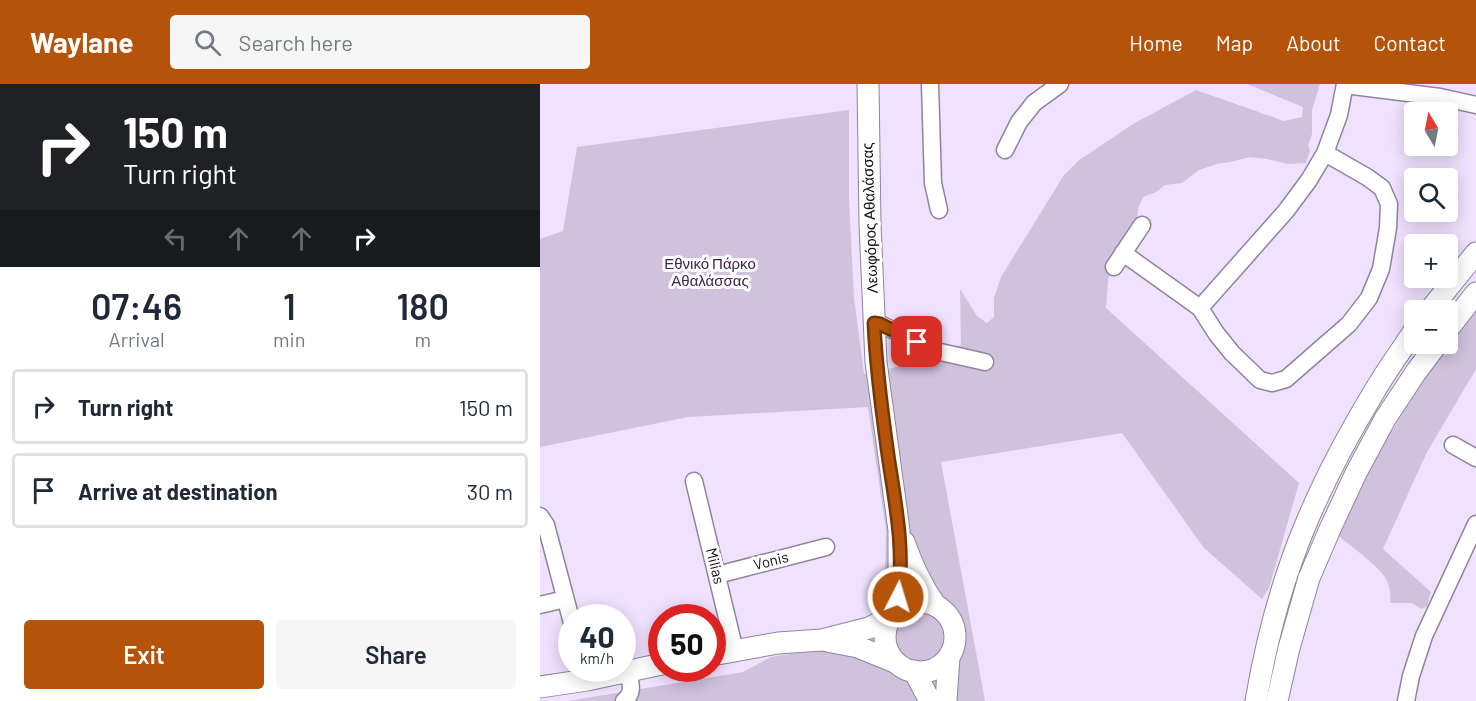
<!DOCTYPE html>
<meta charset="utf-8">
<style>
body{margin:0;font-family:Barlow,sans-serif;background:#f6f6f7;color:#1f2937;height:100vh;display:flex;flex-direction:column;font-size:22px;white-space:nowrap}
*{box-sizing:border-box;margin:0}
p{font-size:20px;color:#747a83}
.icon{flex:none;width:33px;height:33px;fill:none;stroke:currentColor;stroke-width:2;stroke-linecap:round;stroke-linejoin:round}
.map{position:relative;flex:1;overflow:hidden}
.side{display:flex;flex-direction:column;background:#fff;width:540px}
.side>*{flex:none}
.guide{background:#202124;color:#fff;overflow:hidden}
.needle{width:39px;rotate:350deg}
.fabs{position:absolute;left:864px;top:18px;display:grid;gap:12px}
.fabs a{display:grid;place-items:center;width:54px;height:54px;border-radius:6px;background:#fff;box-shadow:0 3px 15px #0003;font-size:30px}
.speed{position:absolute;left:18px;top:520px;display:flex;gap:12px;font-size:30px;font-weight:700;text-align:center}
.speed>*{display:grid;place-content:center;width:78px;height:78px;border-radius:50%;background:#fff;box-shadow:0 3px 15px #0003;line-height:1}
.speed small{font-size:15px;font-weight:400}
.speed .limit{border:9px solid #d22;background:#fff;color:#111}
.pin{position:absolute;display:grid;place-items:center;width:51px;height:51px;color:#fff;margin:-26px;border-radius:12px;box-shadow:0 3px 9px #0006}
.me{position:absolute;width:66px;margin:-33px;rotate:5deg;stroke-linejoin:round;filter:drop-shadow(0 0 4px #0008)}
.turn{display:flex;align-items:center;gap:21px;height:126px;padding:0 24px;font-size:27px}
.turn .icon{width:78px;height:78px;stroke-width:2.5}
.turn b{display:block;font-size:42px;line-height:51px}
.lanes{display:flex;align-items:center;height:57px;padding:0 24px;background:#0003;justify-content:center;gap:30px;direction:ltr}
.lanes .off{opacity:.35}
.eta{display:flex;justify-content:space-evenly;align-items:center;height:102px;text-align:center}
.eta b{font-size:36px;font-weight:600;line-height:42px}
.cta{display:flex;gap:12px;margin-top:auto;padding:12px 24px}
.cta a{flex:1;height:69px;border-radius:6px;background:#b45309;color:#fff;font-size:24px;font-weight:600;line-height:69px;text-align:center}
.cta a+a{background:#f6f6f7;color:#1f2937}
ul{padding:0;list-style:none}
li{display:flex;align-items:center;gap:18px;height:75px;margin:0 12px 9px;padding:0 12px;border:3px solid #e0e1e3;border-radius:6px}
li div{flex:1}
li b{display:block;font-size:22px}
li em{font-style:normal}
header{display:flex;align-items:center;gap:36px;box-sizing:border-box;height:84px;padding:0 30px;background:#b45309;color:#fff}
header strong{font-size:28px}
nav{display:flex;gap:33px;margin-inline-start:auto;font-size:21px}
.search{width:420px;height:54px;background:#f6f6f7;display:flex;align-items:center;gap:15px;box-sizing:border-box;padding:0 21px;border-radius:6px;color:#747a83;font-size:22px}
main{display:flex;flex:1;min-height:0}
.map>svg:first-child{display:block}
.green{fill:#d0c1dd}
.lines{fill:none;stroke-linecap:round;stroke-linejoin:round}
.minor-casing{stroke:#91839d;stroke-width:19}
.major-casing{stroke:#91839d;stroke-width:23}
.minor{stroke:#fff;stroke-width:16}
.major{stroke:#fff;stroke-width:21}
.route-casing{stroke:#753606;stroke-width:15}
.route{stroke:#b45309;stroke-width:10}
.labels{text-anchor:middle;stroke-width:6;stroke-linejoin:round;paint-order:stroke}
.street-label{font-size:15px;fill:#0e0912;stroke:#fff}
.park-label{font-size:15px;fill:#3f2353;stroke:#fff}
</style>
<header>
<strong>Waylane</strong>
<div class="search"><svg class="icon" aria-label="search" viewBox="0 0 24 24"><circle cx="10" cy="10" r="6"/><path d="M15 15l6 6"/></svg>Search here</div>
<nav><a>Home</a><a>Map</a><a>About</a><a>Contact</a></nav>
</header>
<main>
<section class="side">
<div class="guide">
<div class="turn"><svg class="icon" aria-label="right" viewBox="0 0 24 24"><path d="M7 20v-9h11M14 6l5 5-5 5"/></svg><div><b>150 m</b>Turn right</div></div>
<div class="lanes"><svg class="icon off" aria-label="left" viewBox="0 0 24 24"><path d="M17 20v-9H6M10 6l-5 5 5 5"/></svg><svg class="icon off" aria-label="ahead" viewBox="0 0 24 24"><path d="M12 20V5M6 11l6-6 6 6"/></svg><svg class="icon off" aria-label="ahead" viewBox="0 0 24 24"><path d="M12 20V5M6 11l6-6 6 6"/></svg><svg class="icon" aria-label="right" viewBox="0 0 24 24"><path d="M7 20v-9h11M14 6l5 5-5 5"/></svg></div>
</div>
<div class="eta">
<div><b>07:46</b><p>Arrival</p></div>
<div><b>1</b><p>min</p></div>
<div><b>180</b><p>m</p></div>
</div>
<ul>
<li><svg class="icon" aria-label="right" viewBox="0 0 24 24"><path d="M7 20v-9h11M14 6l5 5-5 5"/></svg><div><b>Turn right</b></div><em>150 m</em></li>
<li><svg class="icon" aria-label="arrive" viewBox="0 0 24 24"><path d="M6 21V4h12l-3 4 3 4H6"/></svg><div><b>Arrive at destination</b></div><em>30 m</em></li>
</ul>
<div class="cta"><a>Exit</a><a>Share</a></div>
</section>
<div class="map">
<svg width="936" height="617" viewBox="0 0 936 617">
<rect width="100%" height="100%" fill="#f0e1fe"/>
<g class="green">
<path d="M707,0H780L772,26V50L768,61L770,66L766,79L748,80L727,75L710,73L690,78L677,80L659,86L642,99L625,101L616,108L603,113L598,125L597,145L574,175L568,196L566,224L759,399L729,504L722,515L664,464L582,349L401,378L445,617H28L203,588L231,573L289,564L344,521L346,446L328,323L148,333L0,363V155L23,147L37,63L309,26V115L314,214L324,290L361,282L379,274L421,261L420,205L437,232L447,239L454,233V214L461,193L524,91L538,77L593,40L656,6L744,37L762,33L763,23Z"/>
<path d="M936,225V285L887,368L843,465L891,508L887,522L882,525L871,519H850C851,510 850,503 846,495C840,483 808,460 796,450L843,362L885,291Z"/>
</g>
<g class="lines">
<defs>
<g id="minor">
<path d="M390,0L393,99L399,126"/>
<path d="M805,1L900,13L936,21"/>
<path d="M465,66L479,38L494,19L520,0"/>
<path d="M785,69L827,93L842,104L849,120L848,144L841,185L829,214L809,240L746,295L732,299L720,296L692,269L676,249L660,224L746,127L769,96L785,69L799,31L805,0"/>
<path d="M583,169L660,224"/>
<path d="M574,183L602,141"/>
<path d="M334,239L340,240L396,267L445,278"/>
<path d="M913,361L936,374"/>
<path d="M154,397L195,567"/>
<path d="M0,432L6,441L32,539"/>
<path d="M177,491L286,463"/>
<path d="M0,521L25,515"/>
<path d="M84,617C95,609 90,598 88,587"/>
<path d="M866,617L871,592L884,552L936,440"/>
</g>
<g id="major">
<path d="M328,0L330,140L336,278L359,446V501L355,528"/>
<path d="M890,226L936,169"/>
<path d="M908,245L936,209"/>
<path d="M364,458C373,482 381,501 396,522"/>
<circle cx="380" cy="553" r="35"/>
<path d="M287,557L318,563L355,578"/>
<path d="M172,571L238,559L282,556L329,544L351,533"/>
<path d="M374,587L390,617"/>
<path d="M0,603L47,596L122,580"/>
<path d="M406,617L409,573"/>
<path d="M716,617C726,558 742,497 765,442C784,396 808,351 834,308C846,287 861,267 874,247"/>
<path d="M737,617L749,564L769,494L790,445L816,389L845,335L876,288L897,260"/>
</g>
</defs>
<use href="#minor" class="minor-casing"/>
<use href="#major" class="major-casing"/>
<use href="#minor" class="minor"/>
<use href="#major" class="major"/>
</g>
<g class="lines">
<defs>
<path id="route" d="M358,513C365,465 355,418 348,371C342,328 336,284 334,239L340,240L377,258"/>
</defs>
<use href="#route" class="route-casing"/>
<use href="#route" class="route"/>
</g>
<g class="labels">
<g class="street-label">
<text transform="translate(330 134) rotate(-92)" y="5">Λεωφόρος Αθαλάσσας</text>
<text transform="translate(231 477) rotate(-14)" y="5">Vonis</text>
<text transform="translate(175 482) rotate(76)" y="5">Milias</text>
</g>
<g class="park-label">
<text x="170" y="185">Εθνικό Πάρκο<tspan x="170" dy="17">Αθαλάσσας</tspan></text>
</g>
</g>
</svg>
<div class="fabs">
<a><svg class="needle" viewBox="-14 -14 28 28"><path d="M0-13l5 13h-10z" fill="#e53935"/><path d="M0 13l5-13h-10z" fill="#747a83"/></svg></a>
<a><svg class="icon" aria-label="search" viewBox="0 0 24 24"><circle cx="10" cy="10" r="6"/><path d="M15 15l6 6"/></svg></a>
<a>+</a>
<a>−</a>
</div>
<div class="speed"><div>40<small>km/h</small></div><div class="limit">50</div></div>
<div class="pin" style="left:377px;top:258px;background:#d93025"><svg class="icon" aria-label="arrive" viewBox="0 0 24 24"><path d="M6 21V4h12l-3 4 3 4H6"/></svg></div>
<svg class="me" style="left:358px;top:513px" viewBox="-20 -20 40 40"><circle r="17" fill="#b45309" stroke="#fff" stroke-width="3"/><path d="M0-11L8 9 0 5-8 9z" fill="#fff"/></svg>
</div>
</main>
